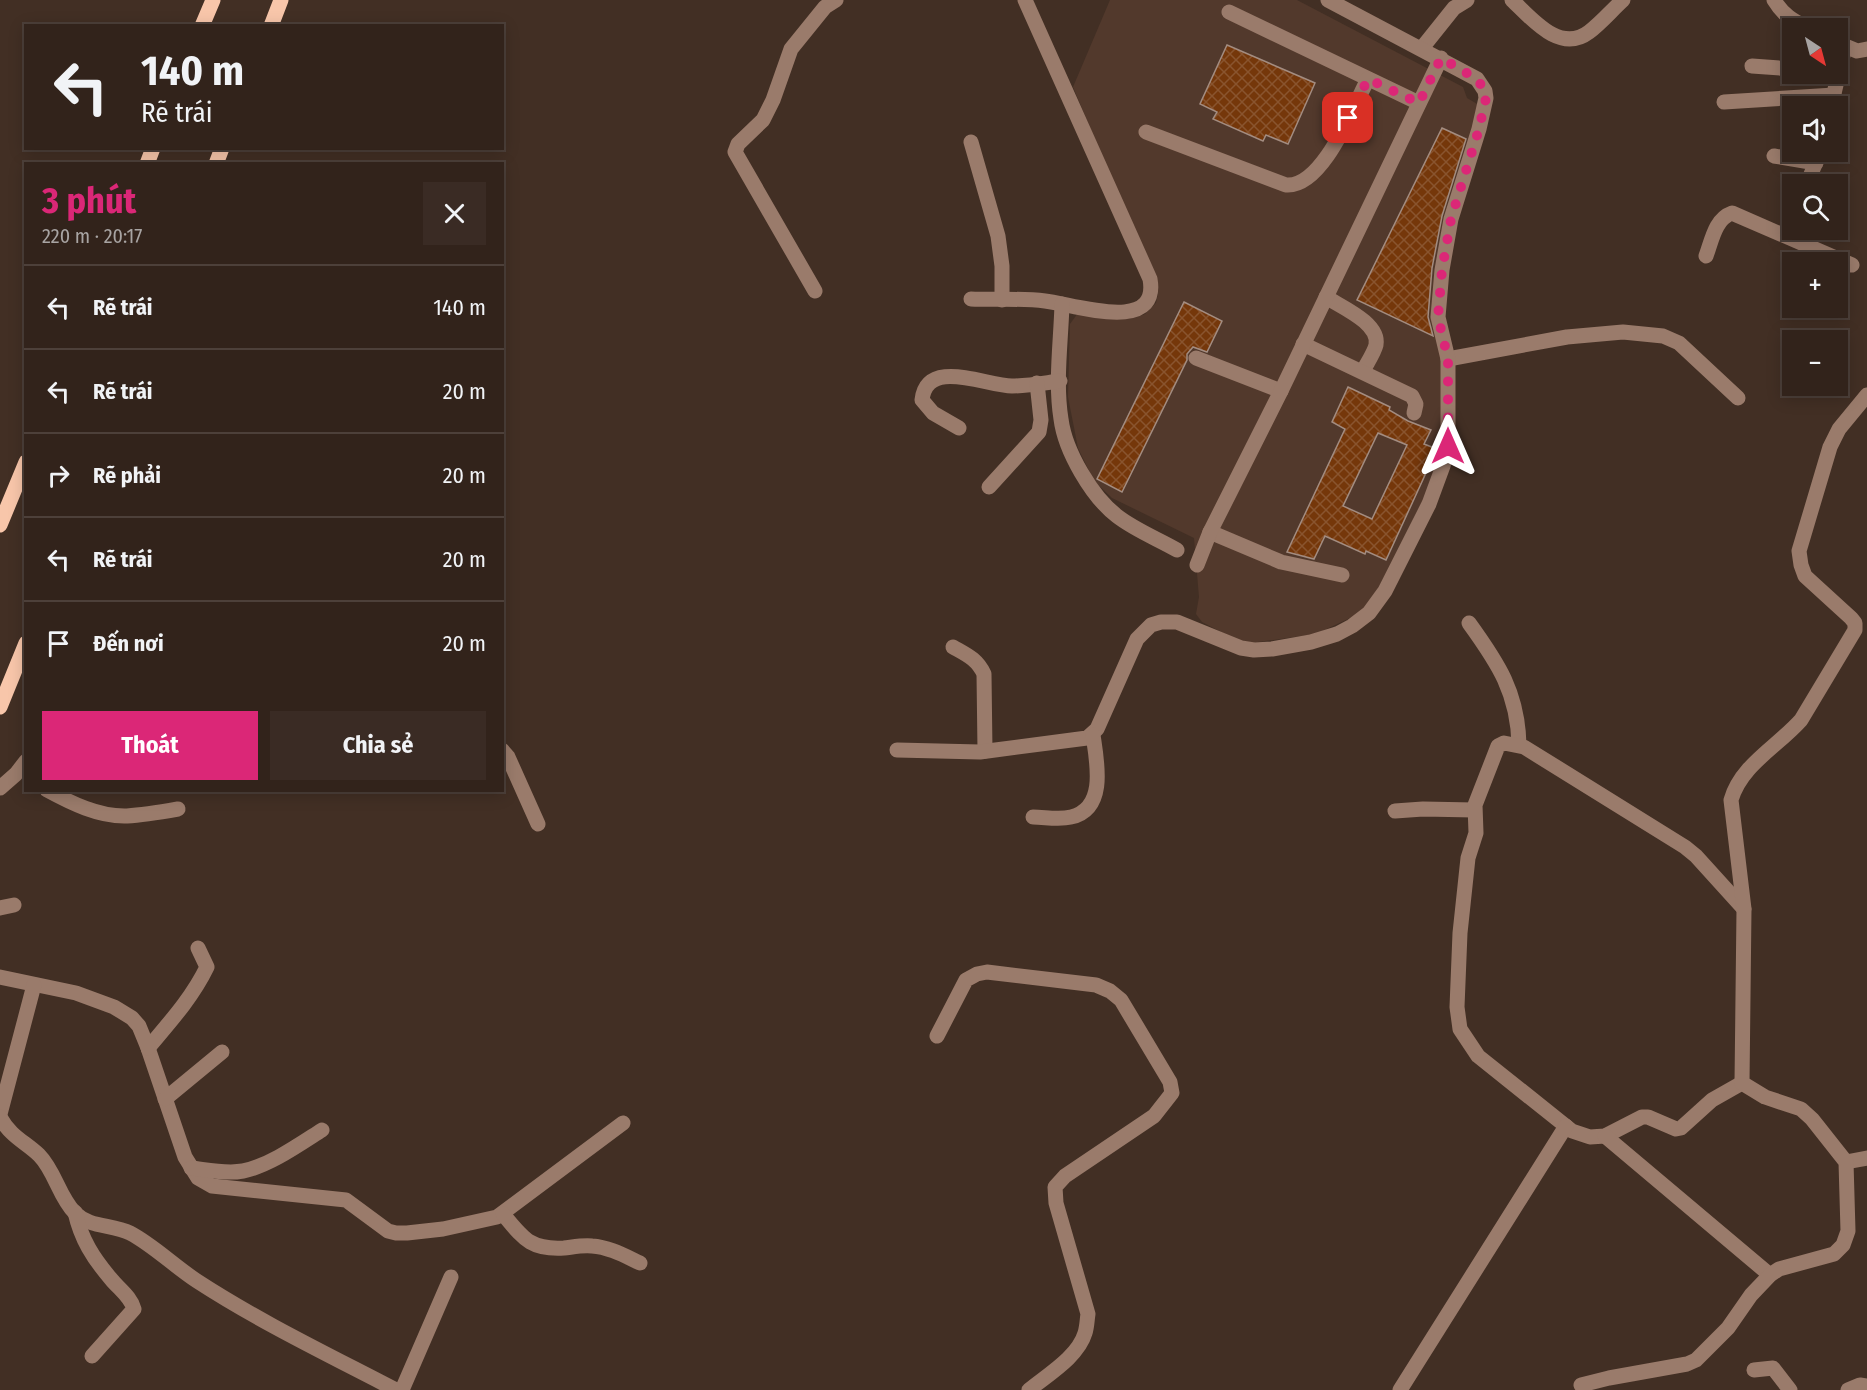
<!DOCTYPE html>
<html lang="vi">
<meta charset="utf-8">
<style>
body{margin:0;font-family:"Fira Sans Condensed",sans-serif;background:#3a2b24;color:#f1f3f6;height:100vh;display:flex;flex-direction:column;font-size:22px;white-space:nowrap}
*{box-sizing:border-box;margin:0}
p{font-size:20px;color:#a8a4a3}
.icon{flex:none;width:33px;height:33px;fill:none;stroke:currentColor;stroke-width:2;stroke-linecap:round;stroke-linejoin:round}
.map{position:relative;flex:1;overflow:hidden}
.side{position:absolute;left:24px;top:162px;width:480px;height:630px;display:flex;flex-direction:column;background:#32231b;border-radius:0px;box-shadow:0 3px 15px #0003,0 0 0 2px #4d403a}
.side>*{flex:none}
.hud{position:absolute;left:24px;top:24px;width:480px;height:126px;border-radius:0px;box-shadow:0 3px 15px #0003,0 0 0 2px #4d403a;background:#32231b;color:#f1f3f6;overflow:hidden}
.needle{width:39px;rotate:144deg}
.controls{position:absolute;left:1782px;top:18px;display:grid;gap:12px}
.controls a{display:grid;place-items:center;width:66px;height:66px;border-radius:0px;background:#32231b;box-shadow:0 3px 15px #0003,0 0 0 2px #4d403a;font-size:30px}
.pin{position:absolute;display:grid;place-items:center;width:51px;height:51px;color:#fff;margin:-26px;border-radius:12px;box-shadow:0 3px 9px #0006}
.me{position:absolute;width:66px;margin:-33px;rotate:0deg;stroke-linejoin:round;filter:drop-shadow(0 0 4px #0008)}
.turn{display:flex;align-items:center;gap:21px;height:126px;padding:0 18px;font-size:27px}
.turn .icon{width:78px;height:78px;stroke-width:2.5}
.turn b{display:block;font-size:42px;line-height:51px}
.round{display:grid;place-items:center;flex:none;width:63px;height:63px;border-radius:0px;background:#3a2b24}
.head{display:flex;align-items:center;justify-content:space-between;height:102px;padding:0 18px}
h1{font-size:36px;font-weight:700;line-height:45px;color:#db2777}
.action{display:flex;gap:12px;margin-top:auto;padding:12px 18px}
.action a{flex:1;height:69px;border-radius:0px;background:#db2777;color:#fff;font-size:24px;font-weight:700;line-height:69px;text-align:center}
.action a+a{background:#3a2b24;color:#f1f3f6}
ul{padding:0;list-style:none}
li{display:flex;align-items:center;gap:18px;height:84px;padding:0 18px;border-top:2px solid #4d403a}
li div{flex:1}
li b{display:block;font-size:22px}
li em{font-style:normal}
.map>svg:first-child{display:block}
.built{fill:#52392c}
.building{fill:url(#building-cross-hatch);stroke:#a38c80;stroke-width:1.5;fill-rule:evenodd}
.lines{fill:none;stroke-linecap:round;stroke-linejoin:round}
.minor{stroke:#9a7b6b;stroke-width:15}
.major{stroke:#f8c6aa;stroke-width:15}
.route{stroke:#db2777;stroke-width:10;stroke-dasharray:0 18}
</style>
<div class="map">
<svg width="1867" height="1390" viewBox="0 0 1867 1390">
<defs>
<pattern id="building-cross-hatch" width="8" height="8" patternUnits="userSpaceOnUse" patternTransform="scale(1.5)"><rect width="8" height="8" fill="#75370a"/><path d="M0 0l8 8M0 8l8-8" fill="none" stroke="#89542e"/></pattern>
</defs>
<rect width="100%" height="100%" fill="#422f24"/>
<path class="built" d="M1110,0H1297L1463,87L1467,98L1479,105L1447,220L1442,363L1444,448L1438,471L1367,610L1316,634L1244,644L1202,622L1196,614L1199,597L1194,538L1112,498L1094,481L1078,448L1068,397L1070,324L1078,313L1128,319L1137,317L1145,314L1156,303L1158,294L1156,285L1073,87Z"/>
<g class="building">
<path d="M1227,45L1315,83L1288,144L1266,135L1263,141L1213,119L1217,112L1200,104Z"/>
<path d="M1442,128L1466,139L1442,216L1432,268L1428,317L1433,336L1357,300Z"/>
<path d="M1184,302L1222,321L1207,352L1193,347L1187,354V360L1122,492L1097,479Z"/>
<path d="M1348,387L1390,407L1389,410L1408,421L1431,430L1424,444L1437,449L1386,560L1366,551L1365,554L1325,536L1314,559L1287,552L1345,429L1332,422ZM1378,433L1407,445L1372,519L1343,506Z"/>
</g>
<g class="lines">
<g class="minor">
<path d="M1512,0C1532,19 1560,54 1589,32C1601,23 1612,10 1623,0"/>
<path d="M1774,0C1783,15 1793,21 1808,28"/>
<path d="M1229,12L1419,103"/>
<path d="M1838,43L1857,51L1867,49"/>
<path d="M1422,48L1454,8L1467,0"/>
<path d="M1752,66L1792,69"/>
<path d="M1724,102L1834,95"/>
<path d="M1831,106L1845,47"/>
<path d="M1146,132L1286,185C1323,188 1353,107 1368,79"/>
<path d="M971,142L998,236L1002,266V300"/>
<path d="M1774,156L1816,163"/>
<path d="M1807,184L1820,152"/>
<path d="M1706,256C1712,240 1715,219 1732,213L1852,265"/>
<path d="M815,291L735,152L738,144L763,120L773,100L791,49L825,7L836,0"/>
<path d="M1326,297C1341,307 1380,323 1376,345C1374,353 1367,363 1363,371"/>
<path d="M971,299C995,300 1021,298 1045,301C1073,304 1160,335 1150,279L1025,0"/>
<path d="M1062,304C1061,341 1055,382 1061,419C1065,451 1092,497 1117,516C1135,530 1158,539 1177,550"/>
<path d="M1303,344L1412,396L1416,404L1414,413"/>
<path d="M1196,358L1281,391"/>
<path d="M1448,359L1567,337L1623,332L1663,336L1679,343L1738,398"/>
<path d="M959,428L933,413L922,400C927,357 986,386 1012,386C1028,386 1044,383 1060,381"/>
<path d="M989,487L1039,432L1041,420L1037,383"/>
<path d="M1210,532L1281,562L1342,575"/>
<path d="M1197,565L1210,532L1281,391L1441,58"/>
<path d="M1469,623C1498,663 1518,693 1519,745"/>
<path d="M953,647C967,655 977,659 984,674L985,751"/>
<path d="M502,750L508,757L538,824"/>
<path d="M897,750L980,752L1087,738L1097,729L1137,639L1151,625L1161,622H1177L1241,648L1254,650L1272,649L1311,642L1337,634L1352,626L1369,613L1385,591L1429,504L1443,466L1448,445V359L1438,317L1442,270L1451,219L1479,129L1486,98L1485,91L1477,79L1328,0"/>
<path d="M0,788L16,774L26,761"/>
<path d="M47,790C71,803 99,817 127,816C144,815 161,812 178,809"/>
<path d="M1395,811L1423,809L1474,810"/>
<path d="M1033,817C1045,817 1059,820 1071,817C1107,809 1097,762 1093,735"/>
<path d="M0,908L14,905"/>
<path d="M0,977L76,993L114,1007L132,1018L139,1026L148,1048L185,1157L198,1178L212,1186L346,1200L388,1231L396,1233H407L443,1229L497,1217L623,1123"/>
<path d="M937,1036L966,980L977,974L987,972L1096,985L1110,991L1121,1000L1170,1082L1172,1093L1154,1116L1065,1176L1055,1187L1056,1203L1088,1314C1087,1320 1087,1327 1085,1333C1078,1357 1047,1375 1029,1390"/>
<path d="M148,1048C169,1023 192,998 207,967L198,948"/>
<path d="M1742,1083L1712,1100L1681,1128L1676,1129L1648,1117H1642L1605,1136L1590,1137L1572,1131L1478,1056L1460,1029L1457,1007L1460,933L1468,858L1476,833L1475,805L1498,746L1504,743L1524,747L1685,847L1696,856L1744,909"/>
<path d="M165,1099L222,1052"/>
<path d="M0,1114L34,985"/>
<path d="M0,1117C11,1137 24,1141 39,1155C55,1171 59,1197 75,1213C90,1228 112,1224 130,1233C153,1245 174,1266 197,1281C260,1322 329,1355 396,1390"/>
<path d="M1605,1136L1770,1275"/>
<path d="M1846,1162L1867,1158"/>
<path d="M191,1168C208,1170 226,1174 243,1171C269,1166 300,1144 322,1130"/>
<path d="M75,1212C81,1239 93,1258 111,1279C119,1289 131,1297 134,1309L92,1356"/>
<path d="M503,1214C523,1238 530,1250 564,1248C573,1247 583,1245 592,1246C609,1247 625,1256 640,1263"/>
<path d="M1754,1370L1773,1368L1790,1390"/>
<path d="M1581,1385L1609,1378L1687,1364L1696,1360L1728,1328L1751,1295L1770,1275L1779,1269L1834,1254L1843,1245L1848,1231L1846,1162L1812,1119L1801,1109L1765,1097L1742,1083L1744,909L1731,800C1741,765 1777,747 1801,720L1855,630V623L1851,618L1805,576L1801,565L1799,551L1830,447L1839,429L1867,395"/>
<path d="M402,1390L451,1277"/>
<path d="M1400,1390L1566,1126"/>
<path d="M1848,1390L1860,1385L1867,1386"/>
</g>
<g class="major">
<path d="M202,26L213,0"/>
<path d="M271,26L281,0"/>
<path d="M147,164L153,148"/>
<path d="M216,164L222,148"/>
<path d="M0,525L26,462"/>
<path d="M0,707L26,643"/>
</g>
</g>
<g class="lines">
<path class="route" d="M1348,118L1368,79L1419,103L1441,58L1477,79L1485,91L1486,98L1479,129L1451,219L1442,270L1438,317L1448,359V446"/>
</g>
</svg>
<div class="controls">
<a><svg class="needle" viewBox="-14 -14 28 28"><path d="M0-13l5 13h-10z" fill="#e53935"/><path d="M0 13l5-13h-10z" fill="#a8a4a3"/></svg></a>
<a><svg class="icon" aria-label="sound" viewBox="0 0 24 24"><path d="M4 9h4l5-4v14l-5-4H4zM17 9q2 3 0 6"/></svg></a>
<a><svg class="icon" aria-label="search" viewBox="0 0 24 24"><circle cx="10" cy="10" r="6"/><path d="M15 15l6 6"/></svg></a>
<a>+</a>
<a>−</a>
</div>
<div class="pin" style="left:1348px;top:118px;background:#d93025"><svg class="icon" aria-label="arrive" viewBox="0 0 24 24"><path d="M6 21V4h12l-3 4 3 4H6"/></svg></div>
<svg class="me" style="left:1448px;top:446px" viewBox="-20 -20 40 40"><path d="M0-17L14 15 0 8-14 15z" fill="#db2777" stroke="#fff" stroke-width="4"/></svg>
<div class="hud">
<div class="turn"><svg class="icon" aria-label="left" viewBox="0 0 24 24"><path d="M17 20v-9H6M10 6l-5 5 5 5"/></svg><div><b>140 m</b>Rẽ trái</div></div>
</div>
<section class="side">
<div class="head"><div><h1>3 phút</h1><p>220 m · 20:17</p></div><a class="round"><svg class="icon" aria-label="close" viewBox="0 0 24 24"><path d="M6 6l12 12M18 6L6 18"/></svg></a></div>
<ul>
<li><svg class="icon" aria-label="left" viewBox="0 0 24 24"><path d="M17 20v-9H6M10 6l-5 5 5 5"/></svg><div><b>Rẽ trái</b></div><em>140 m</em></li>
<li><svg class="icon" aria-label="left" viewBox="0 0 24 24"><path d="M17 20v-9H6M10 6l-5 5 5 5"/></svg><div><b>Rẽ trái</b></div><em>20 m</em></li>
<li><svg class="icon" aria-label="right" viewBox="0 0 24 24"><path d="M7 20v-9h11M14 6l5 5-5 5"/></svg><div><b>Rẽ phải</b></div><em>20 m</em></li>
<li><svg class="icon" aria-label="left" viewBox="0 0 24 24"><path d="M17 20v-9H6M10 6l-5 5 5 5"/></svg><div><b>Rẽ trái</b></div><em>20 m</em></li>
<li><svg class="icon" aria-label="arrive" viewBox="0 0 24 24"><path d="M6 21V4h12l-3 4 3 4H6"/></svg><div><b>Đến nơi</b></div><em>20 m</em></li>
</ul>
<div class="action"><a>Thoát</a><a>Chia sẻ</a></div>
</section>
</div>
